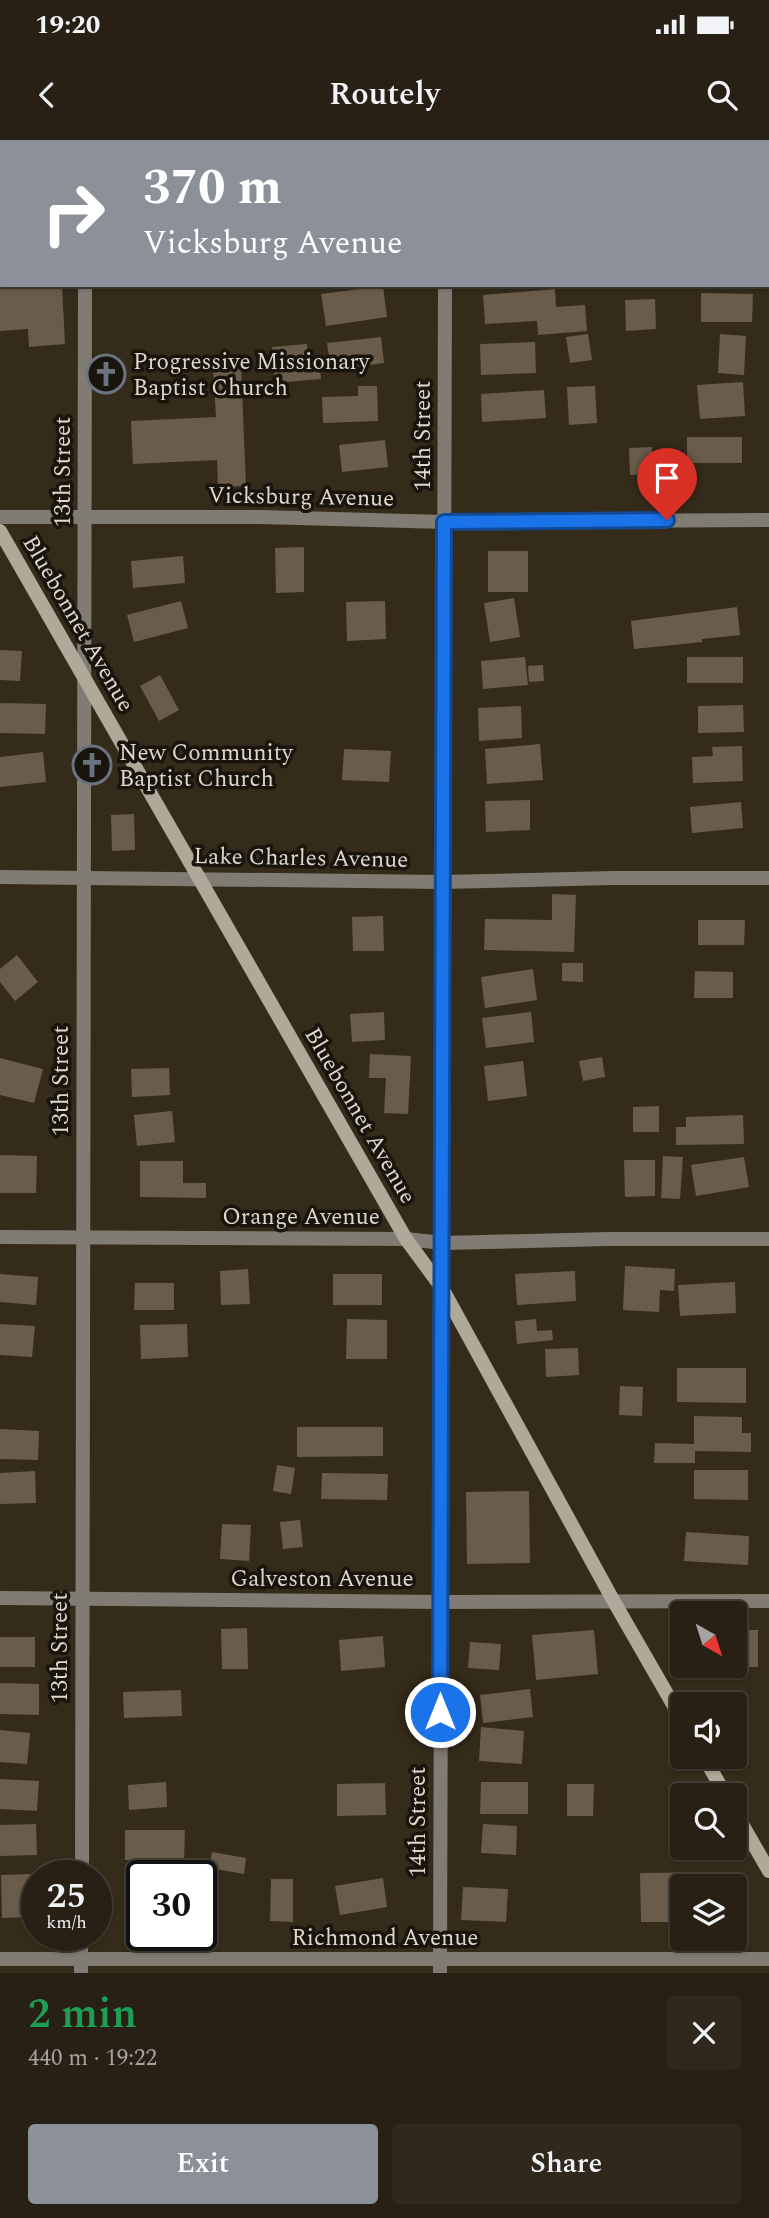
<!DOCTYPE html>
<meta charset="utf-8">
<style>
body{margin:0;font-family:Spectral,serif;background:#30281d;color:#f1f3f6;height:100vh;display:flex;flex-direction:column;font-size:26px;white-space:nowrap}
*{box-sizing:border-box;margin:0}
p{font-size:23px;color:#a5a3a0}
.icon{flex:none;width:38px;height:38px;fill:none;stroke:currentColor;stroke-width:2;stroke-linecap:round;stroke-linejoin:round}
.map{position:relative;height:1833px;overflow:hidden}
.details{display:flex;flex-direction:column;background:#282014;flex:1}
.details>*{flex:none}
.guide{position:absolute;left:0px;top:0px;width:770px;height:147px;box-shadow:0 2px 5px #0004,0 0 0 2px #443e34;background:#8c9099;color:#fff;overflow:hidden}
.needle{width:46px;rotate:141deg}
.fabs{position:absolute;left:670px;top:1461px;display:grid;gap:14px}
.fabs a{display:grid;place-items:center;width:77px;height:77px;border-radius:7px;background:#282014;box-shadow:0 2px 5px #0004,0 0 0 2px #443e34;font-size:35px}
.speed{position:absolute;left:21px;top:1720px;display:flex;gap:14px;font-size:35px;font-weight:700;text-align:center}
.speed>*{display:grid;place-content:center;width:91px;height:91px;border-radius:50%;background:#282014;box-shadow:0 2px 5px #0004,0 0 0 2px #443e34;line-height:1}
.speed small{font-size:18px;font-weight:400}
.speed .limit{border:4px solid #111;border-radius:10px;background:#fff;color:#111}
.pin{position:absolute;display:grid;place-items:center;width:60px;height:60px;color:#fff;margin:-72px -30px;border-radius:50% 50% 50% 0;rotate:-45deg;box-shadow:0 0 7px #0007}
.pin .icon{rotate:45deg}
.me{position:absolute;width:77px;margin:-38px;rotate:0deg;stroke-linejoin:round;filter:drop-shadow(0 0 5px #0008)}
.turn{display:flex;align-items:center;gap:24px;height:147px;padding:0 28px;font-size:32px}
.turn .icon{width:91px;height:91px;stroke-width:2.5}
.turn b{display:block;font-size:49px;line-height:60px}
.round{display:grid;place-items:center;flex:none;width:74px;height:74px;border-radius:7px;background:#30281d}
.overview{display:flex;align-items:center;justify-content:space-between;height:119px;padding:0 28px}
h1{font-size:42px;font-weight:600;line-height:52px;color:#1e9e55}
.action{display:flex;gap:14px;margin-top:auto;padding:14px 28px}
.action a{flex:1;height:80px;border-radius:7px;background:#8c9099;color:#fff;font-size:28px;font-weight:600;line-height:80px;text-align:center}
.action a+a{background:#30281d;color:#f1f3f6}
.status{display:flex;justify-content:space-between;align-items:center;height:49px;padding:0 35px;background:#282014;direction:ltr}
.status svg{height:19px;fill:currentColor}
header{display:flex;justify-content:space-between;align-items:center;height:91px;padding:0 28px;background:#282014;font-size:32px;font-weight:600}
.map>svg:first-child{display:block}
.building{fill:#695c4a}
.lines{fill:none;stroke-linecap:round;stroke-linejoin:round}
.street{stroke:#807c73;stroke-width:14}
.secondary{stroke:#afa99a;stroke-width:14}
.route-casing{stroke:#114b97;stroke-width:18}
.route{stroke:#1a73e8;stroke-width:12}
.labels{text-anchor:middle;stroke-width:7;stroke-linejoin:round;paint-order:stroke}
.poi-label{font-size:23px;fill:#ddd7cc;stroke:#19150d;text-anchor:start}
.street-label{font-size:23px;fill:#ddd7cc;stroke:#19150d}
</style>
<div class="status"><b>19:20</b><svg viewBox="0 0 49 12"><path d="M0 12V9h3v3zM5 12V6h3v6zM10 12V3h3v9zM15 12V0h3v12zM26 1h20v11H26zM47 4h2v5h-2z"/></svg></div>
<header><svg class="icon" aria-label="back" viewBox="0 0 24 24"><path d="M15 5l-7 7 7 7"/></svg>Routely<svg class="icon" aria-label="search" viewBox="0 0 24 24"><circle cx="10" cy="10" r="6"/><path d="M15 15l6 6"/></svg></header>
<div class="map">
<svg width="769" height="1833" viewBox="0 0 769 1833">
<rect width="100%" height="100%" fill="#352b1a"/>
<g class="building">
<path d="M0,145H62L65,204L29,207L28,189L0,191Z"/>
<path d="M383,146L387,177L326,186L321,154Z"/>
<path d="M555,149L556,167L585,165L587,191L538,195L537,181L485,184L483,155Z"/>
<path d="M701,153L753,154L752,182H701Z"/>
<path d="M655,159L656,189L626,191L625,160Z"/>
<path d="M588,194L592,220L570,223L566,197Z"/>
<path d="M720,194L746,196L744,235L718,233Z"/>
<path d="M381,197L384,223L331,230L327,203Z"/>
<path d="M535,202L536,233L481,235L480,204Z"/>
<path d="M307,204L308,217L319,216L321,239L275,243L272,207Z"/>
<path d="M241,226L246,346L218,347L217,320L133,324L131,281L216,277L213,227Z"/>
<path d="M743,242L745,276L700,279L697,245Z"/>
<path d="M358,246H377L378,281L323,283L322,257L358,256Z"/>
<path d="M595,246L597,283L569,285L567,247Z"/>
<path d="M544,250L546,278L482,282L481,254Z"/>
<rect x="687" y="297" width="55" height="26"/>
<path d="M385,300L388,327L342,332L339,305Z"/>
<path d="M652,307L653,334L630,335L629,308Z"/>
<path d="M304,407V452L276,453L275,408Z"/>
<rect x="488" y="411" width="40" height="41"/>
<path d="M183,416L185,443L133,448L131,421Z"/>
<path d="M514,458L520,497L490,502L484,463Z"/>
<path d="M181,461L188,488L134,502L127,475Z"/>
<path d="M385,461L386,499L347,501L346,462Z"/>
<path d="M737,467L740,495L702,499V502L634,509L631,481Z"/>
<path d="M0,510L22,511L20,541L0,540Z"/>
<path d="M525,517L528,545L483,549L481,521Z"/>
<rect x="687" y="517" width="56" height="26"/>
<path d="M543,525L544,541L529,542L528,526Z"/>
<path d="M160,535L179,570L159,581L140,546Z"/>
<path d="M0,563L46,564L45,594L0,593Z"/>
<path d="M743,565L744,592L698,593V566Z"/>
<path d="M521,566L522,598L479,601L478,568Z"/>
<path d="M540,604L543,640L487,644L485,609Z"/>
<path d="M742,606L743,641L693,643L692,617L713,616L712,607Z"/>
<path d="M344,609L391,611L389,642L342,640Z"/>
<path d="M43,612L46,642L0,647V617Z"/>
<path d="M530,660V690L486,692L485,661Z"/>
<path d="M741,662L743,688L692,693L690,667Z"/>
<path d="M134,674L135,710L112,711L111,675Z"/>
<path d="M552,754L576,755L574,812L484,810L485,779L552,780Z"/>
<path d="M383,776L384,811H353L352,777Z"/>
<path d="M698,780H745L744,805H698Z"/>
<path d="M17,815L38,842L15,861L0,842V829Z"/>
<path d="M562,823H583V842L562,841Z"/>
<path d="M533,829L537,860L485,868L481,837Z"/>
<path d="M695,831L733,832V858H694Z"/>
<path d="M384,872L385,900L352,902L350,874Z"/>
<path d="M531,872L534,902L486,908L482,878Z"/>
<path d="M370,914L411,916L408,974L384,973L386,938H369Z"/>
<path d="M602,917L605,937L583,941L579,921Z"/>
<path d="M0,918L43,929L34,963L0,955Z"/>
<path d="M523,921L527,956L488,961L484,926Z"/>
<path d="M169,928L170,955L132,957L131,929Z"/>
<path d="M659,966V992H633V967Z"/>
<path d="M172,971L175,1002L137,1006L134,975Z"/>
<path d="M743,975L744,1004L676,1005V987H686V977Z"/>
<path d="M0,1015L37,1016L36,1053H0Z"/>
<path d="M663,1016L683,1017L680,1059L661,1058Z"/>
<path d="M744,1017L749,1047L696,1056L691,1025Z"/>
<path d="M624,1020H655V1056L625,1057Z"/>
<path d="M140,1021H183V1043H206V1058L140,1057Z"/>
<path d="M625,1126L675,1129L674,1151L660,1150L659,1172L623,1170Z"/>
<path d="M248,1129L250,1164L221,1165L220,1131Z"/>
<path d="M575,1131L576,1161L517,1165L515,1134Z"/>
<path d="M0,1134L38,1137L36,1165L0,1162Z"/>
<rect x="333" y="1134" width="49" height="31"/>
<path d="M735,1142L736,1173L680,1176L678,1145Z"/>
<path d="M135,1143H174V1170H134Z"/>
<path d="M347,1179L387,1180V1219H346Z"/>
<path d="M536,1179L537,1191L552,1190L553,1200L517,1204L515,1181Z"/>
<path d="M0,1184L35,1186L32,1217L0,1215Z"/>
<path d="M187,1184L188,1217L141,1219L140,1185Z"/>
<path d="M578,1208L579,1235L546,1237L545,1209Z"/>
<path d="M677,1228H746V1263L677,1262Z"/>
<path d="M620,1246L643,1247L642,1276L619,1275Z"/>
<path d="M694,1276L742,1277V1293H751V1312L695,1311V1323H654L655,1303L694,1304Z"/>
<path d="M297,1287H383V1316L297,1317Z"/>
<path d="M0,1289L39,1291L38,1320L0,1319Z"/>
<path d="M277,1325L295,1328L291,1354L273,1351Z"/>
<path d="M694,1330H748V1360L694,1359Z"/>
<path d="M35,1331L36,1363L0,1364V1333Z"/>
<path d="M322,1333L388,1334L387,1360L321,1359Z"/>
<path d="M529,1351L530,1423L467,1424L466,1352Z"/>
<path d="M300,1380L303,1407L283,1409L280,1382Z"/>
<path d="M222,1384L251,1385L249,1421L220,1419Z"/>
<path d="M686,1392L749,1396L748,1425L684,1421Z"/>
<path d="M247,1488L248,1529H222L221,1489Z"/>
<path d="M594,1490L598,1534L536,1540L532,1495Z"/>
<rect x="735" y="1490" width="23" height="37"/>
<path d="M383,1496L385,1527L341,1531L339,1500Z"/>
<rect x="0" y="1497" width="35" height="30"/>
<path d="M470,1502L501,1504L499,1530L468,1528Z"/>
<path d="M0,1543L39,1544V1575L0,1574Z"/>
<path d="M530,1549L533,1577L483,1583L480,1555Z"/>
<path d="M181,1550L182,1576L124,1578L123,1552Z"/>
<path d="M481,1587L524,1591L522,1624L479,1621Z"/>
<path d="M0,1590L30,1593L27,1624L0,1622Z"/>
<path d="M0,1639L39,1641L37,1671L0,1669Z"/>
<path d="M166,1642L167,1667L129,1670L128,1645Z"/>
<path d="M481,1642H528V1674H480Z"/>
<path d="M385,1643L386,1675L337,1676V1644Z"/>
<path d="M567,1644H594L593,1676H567Z"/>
<path d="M36,1684L37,1715L0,1716V1685Z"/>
<path d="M483,1684L517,1686L516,1715L481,1713Z"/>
<path d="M125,1690H185L184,1721L125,1720Z"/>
<path d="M212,1712L246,1718L244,1734L209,1728Z"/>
<path d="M723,1732V1746H682V1782H641L640,1733Z"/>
<path d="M30,1734L31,1777L2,1778L1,1735Z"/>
<path d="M383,1738L387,1767L340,1775L335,1746Z"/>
<path d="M271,1739H293V1782L270,1781Z"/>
<path d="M463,1747L508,1749L506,1782L461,1780Z"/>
</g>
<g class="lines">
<g class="street">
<path d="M86,2V0"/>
<path d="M446,2V0"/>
<path d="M0,15H2"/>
<path d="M768,18H769"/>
<path d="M0,377H260L445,382L769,380"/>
<path d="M0,737L443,742L612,738H769"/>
<path d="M0,1097L406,1099L443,1103L608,1099H769"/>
<path d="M0,1458L441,1462L769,1461"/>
<path d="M82,1736L85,145"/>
<path d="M0,1819H769"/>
<path d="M81,1833V1796"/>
<path d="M440,1833L445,145"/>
</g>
<g class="secondary">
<path d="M0,391L406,1099L442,1148L613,1460L682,1580"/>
<path d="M704,1617L726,1656"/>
<path d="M735,1672L769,1731"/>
</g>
</g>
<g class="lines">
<defs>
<path id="route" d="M440,1572L444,382L667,380"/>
</defs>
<use href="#route" class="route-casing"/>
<use href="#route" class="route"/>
</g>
<defs>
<symbol id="church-ring" viewBox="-11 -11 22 22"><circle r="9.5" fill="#19150d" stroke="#6b7280" stroke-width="1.5"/><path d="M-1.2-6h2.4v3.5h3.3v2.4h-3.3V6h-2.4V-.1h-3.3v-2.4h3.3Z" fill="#6b7280"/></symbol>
</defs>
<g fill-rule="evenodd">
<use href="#church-ring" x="84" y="212" width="44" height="44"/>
<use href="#church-ring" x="70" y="603" width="44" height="44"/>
</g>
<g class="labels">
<g class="poi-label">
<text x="133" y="229">Progressive Missionary<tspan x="133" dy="26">Baptist Church</tspan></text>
<text x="119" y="620">New Community<tspan x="119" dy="26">Baptist Church</tspan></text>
</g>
<g class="street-label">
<text transform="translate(422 296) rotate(-90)" y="8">14th Street</text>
<text transform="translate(62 332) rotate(-90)" y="8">13th Street</text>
<text transform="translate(301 356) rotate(1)" y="8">Vicksburg Avenue</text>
<text transform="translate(79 483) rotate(60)" y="8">Bluebonnet Avenue</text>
<text transform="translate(301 717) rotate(1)" y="8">Lake Charles Avenue</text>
<text transform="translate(60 941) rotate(-90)" y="8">13th Street</text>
<text transform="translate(361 975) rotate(60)" y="8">Bluebonnet Avenue</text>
<text x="301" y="1084">Orange Avenue</text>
<text x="322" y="1446">Galveston Avenue</text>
<text transform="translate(59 1508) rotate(-90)" y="8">13th Street</text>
<text transform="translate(417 1682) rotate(-90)" y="8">14th Street</text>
<text x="385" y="1805">Richmond Avenue</text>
</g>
</g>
</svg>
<div class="fabs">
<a><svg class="needle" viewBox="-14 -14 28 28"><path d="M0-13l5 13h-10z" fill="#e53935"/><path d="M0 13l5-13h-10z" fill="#a5a3a0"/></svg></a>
<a><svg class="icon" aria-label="sound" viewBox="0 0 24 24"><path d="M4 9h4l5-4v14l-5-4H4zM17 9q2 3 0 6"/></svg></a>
<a><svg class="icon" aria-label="search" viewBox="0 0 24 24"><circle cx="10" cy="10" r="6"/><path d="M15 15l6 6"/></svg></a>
<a><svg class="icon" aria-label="layers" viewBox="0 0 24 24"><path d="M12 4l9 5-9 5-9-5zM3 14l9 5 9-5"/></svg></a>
</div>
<div class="speed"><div>25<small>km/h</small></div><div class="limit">30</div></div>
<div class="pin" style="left:667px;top:380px;background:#d93025"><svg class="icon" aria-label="arrive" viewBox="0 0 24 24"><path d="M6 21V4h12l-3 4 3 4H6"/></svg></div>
<svg class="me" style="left:440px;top:1572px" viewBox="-20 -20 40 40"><circle r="17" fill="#1a73e8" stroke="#fff" stroke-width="3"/><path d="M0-11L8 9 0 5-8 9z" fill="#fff"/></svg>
<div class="guide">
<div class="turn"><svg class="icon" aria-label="right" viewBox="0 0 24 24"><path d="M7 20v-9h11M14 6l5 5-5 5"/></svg><div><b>370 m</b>Vicksburg Avenue</div></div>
</div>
</div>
<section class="details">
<div class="overview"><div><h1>2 min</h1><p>440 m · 19:22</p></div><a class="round"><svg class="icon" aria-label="close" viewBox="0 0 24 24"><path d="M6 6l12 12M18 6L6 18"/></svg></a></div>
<div class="action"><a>Exit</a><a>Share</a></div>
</section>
